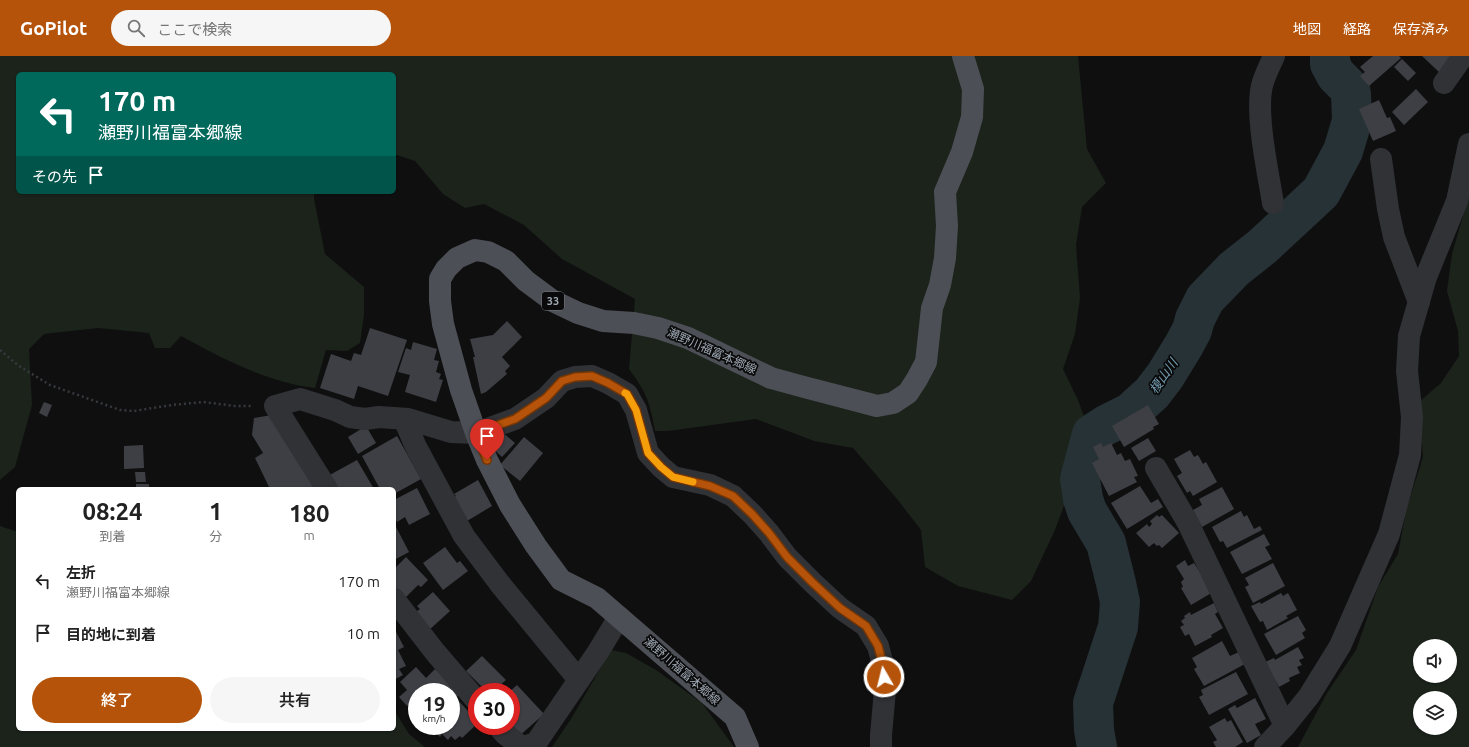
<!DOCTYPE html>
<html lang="ja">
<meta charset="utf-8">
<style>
body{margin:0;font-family:Ubuntu,"Noto Sans JP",sans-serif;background:#f6f6f6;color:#222;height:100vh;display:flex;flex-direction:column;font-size:15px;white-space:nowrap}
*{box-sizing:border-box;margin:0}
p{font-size:13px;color:#767676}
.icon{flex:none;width:22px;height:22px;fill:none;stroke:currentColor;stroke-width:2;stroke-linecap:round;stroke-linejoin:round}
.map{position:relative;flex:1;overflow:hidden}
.side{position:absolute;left:16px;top:431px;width:380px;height:244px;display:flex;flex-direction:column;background:#fff;border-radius:6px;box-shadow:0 1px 3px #0004}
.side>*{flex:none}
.hud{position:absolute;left:16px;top:16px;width:380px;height:122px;border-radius:6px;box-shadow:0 1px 3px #0004;background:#00695c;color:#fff;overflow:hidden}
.fabs{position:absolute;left:1413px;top:583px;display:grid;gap:8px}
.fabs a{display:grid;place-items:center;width:44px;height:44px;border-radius:50%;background:#fff;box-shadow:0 1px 3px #0004;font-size:20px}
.speed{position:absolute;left:408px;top:627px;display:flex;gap:8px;font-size:20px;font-weight:700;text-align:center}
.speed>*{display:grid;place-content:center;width:52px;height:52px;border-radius:50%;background:#fff;box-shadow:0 1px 3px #0004;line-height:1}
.speed small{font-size:10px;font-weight:400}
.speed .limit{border:6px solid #d22;background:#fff;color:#111}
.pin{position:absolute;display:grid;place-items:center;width:34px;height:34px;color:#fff;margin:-41px -17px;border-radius:50% 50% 50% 0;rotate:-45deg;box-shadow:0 0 4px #0007}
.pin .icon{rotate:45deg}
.me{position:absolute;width:44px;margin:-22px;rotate:352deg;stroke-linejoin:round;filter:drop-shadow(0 0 3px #0008)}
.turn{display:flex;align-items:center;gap:14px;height:84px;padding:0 16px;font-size:18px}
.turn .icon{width:52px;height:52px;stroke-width:2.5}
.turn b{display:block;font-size:28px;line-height:34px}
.then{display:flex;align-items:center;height:38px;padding:0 16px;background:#0003;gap:8px;font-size:15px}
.eta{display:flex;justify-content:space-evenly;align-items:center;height:68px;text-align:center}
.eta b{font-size:24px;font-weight:600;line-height:28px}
.primary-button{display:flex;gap:8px;margin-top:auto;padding:8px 16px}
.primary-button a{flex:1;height:46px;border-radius:24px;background:#b45309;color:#fff;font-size:16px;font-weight:600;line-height:46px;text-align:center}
.primary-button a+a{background:#f6f6f6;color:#222}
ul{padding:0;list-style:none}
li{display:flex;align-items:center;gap:12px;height:52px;padding:0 16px}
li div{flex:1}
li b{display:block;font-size:15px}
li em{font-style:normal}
header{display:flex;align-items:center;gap:24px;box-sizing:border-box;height:56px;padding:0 20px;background:#b45309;color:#fff}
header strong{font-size:19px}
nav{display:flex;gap:22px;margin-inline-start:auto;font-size:14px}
.search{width:280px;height:36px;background:#f6f6f6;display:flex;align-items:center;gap:10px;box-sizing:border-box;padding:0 14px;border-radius:22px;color:#767676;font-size:15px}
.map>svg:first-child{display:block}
.green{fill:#1b231b;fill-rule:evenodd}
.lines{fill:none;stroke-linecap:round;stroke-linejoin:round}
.river{stroke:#273236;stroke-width:40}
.building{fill:#3e3f44}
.path{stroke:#36393d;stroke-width:2.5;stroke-dasharray:2 3;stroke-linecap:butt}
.minor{stroke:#303236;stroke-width:22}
.major{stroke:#4c4f55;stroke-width:22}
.route-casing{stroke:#753606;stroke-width:10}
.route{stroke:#b45309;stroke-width:7}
.slow{stroke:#f59e0b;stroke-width:7}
.labels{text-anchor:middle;stroke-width:3.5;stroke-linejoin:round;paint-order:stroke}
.shield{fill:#0a0a0b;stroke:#727980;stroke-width:1}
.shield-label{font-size:11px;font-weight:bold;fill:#9fa8b2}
.street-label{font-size:12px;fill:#9fa8b2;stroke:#0a0a0b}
.water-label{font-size:13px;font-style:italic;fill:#739cb0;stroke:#0a0a0b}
</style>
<header>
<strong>GoPilot</strong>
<div class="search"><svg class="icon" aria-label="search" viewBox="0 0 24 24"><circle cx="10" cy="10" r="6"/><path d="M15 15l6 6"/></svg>ここで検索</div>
<nav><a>地図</a><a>経路</a><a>保存済み</a></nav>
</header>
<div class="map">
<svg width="1469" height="691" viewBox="0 0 1469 691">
<rect width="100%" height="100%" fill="#0f0f10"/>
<g class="green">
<path d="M0,0H1078L1087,93L1106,127L1082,151L1076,189L1080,242L1075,278L1063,313L1078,344L1087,369L1082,401L1055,474L1031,525L1012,544L958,530L925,511L921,474L897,443L853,392L814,385L756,363L668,375H655C650,346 646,336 629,313L635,243L562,203L524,169L484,148L465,152L443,138L415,105L394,98V18H18V136H314V143L325,198L364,231V259L360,287L347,295L326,294L315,332C269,327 221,302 181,280L170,292H155L149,277L98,272L44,278L29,293L32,349L15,411L0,424Z"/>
<path d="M1469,139V691H1298L1327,637L1356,594L1378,531L1398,498L1406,455L1423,401L1419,346L1441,327L1459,300L1458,275L1447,235L1452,198ZM1420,590H1450V620H1420ZM1420,642H1450V672H1420Z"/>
<path d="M0,470L18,476V673H394V654L409,678L425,691H0Z"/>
<path d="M611,594L626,597L656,614L702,647L734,691H552L571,663Z"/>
</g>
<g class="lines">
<path class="river" d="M1097,691L1094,674L1093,647L1118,571L1120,546L1116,527L1106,487L1087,455L1083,443L1080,423L1092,378L1106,369L1130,357L1152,337L1165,320L1184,289L1192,274L1195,263L1205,243L1234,213L1263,190L1321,136L1343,95L1352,65L1351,37L1347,30L1336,19L1330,8V0"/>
</g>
<g class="building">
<path d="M1373,0H1399L1401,2L1369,30L1360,20L1365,16L1360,11Z"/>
<path d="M1422,0H1451L1440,17Z"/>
<path d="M1402,3L1416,17L1408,25L1394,11Z"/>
<path d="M1416,33L1428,46L1404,69L1392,56Z"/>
<path d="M1379,44L1387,62L1390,61L1396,75L1373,85L1359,53Z"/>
<path d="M507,265L522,281L502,301L510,310L505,315L507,318L486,336L481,338L473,301H475L470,283L493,279Z"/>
<path d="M370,272L407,284L388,340L358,330L354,343L320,332L331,298L351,305L354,297L361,299Z"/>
<path d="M413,286L437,293L434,304L439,305L436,316L441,318L439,323L443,324L436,346L405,336L410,319L398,316L406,292L411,294Z"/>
<path d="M44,346L52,349L47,361L39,357Z"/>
<path d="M1148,349L1159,368L1153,371L1154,373L1124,391L1112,370Z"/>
<path d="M272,359L317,433H270L255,402L263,397L252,379L254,362Z"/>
<path d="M366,370L376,387L358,398L348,381Z"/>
<path d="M502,376L515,387L502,401L490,390Z"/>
<path d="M397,380L421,423L394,438V433H380L362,400Z"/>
<path d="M524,381L543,397L520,425L500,409Z"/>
<path d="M1148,382L1156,395L1139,405L1131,392Z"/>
<path d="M1101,387L1103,391L1111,387L1117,399L1121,397L1125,405L1130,403L1138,420L1134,421L1137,426L1109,440L1092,407L1099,403L1093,391Z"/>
<path d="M143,389L144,412L124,413V390Z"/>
<path d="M1190,394L1194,401L1198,399L1203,408L1206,406L1217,426L1193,440L1190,435L1187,437L1177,420L1182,417L1174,403Z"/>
<path d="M357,404L374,433H333L326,421Z"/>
<path d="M135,416H145L146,426H136Z"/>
<path d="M478,424L492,450L467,465L454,441L456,440L454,438Z"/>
<rect x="136" y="428" width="13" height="5"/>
<path d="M1140,430L1151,447L1158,443L1163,451L1127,473L1111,447Z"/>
<path d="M1222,431L1234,453L1202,471L1193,454L1202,449L1199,443Z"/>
<path d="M417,432L430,458L409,469L405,461L397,466L394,460V444Z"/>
<path d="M1241,455L1244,461L1247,459L1254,473L1260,470L1262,474L1227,492L1223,485L1220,486L1212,471Z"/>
<path d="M1157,459L1159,461L1162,459L1179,477L1162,492L1159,489L1157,490L1154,487L1149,491L1136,477L1147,468L1149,471L1152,468L1150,465Z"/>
<path d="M394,467L409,496L394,504Z"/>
<path d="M1264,478L1270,489L1265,491L1272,503L1242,518L1230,496Z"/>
<path d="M445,491L457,507L460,505L468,515L443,534L423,507Z"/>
<path d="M406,501L428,524L421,531L418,529L404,543L394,532V513Z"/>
<path d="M1185,504L1188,510L1194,507L1213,536L1191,549L1181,532L1183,531L1181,526L1184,523L1176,510Z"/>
<path d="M1273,507L1285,530L1253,547L1245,531L1249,529L1245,522Z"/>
<path d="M433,536L450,555L428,575L413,558L420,553L417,550Z"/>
<path d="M1281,537L1283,540L1288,537L1297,554L1286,560L1288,562L1267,574L1263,565L1260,566L1251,550L1260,546L1261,548Z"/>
<path d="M1214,547L1218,556L1215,558L1223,572L1211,579L1212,581L1195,590L1189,578L1185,580L1180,571L1184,569L1181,565L1185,562L1184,560L1190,556L1191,559Z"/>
<path d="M1298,560L1306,574L1302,577L1305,582L1276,599L1264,578Z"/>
<path d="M394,572L404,591L398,594L406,610L399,613L403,619L394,624Z"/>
<path d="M1222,585L1230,600L1239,596L1245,608L1204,630L1194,613L1197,611L1192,602Z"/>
<path d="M1298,591L1304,602L1299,604L1302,609L1297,611L1300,617L1289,622L1290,625L1279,631L1265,606L1274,602L1275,604Z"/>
<path d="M482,600L506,624L498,631L494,627L486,635L466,615Z"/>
<path d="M416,611L426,622L435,613L461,637L451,646V636H417V652L411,646L407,650L399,641L407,634L400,626Z"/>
<path d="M1236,616L1248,638L1209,659L1199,641L1203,639L1201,634Z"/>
<path d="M517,629L544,658L518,681L511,670V636H509Z"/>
<path d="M1255,642L1266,663L1255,668L1261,679L1247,687L1228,653L1235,649L1237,652Z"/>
<path d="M458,644L477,665V668L462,682L460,680L455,684L451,680L448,684L442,678L440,681L430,670H451V650Z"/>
<path d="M1225,662L1227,666L1231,664L1243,686L1235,691H1216L1213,686L1217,684L1209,671Z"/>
</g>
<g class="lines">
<path class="path" d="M0,294L19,310L50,329L120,354L134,355L172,349L203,346L235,350H253"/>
<g class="minor">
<path d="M1444,27L1463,0"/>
<path d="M1381,103L1388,153L1394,181L1419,246"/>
<path d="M1273,147C1268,116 1254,53 1263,26C1266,17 1270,9 1274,0"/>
<path d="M404,363L416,391L464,480L500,528L579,624"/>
<path d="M1156,412L1188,467L1285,670"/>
<path d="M327,433L275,350L300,343L335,354L350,361L365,363L379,361L408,363L451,376L476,377L515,363L546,342L562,325L575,321L592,320L608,327L627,338L636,354L648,397L661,411L673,421L710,429L733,440L752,458L769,477L787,501L812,526L840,552L866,570L878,590L883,609L885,634L881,679V691"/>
<path d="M394,543L435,596L477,645"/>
<path d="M498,670L505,678L522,691"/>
<path d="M524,691L536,687L598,596L619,561"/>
<path d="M1265,691L1285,670L1309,640L1340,590L1389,478L1410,399L1412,361L1407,315L1409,280L1426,221L1457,145L1469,88"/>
</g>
<path class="major" d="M748,691L735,661L597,542L561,524L536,490L510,449L487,404L476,377L461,334L443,268L440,245V223L446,213L457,202L475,194L488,196L506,205L526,225L553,245L578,257L603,265L634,267L658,272L688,282L771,322L804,331L877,350L893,347L908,337L917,323L926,306L932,252L940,229L945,202L947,170L945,136L962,96L972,61L973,33L963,0"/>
</g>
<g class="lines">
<defs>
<path id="route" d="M487,404L476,377L515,363L546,342L562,325L575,321L592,320L608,327L627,338L636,354L648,397L661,411L673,421L710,430L733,440L752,458L769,477L787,501L812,526L840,552L866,570L878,590L883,609L884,621"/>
</defs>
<use href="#route" class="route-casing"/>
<use href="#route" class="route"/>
<path class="slow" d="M625,337L627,338L636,354L648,397L661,411L673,421L693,426"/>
</g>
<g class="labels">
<rect class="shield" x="542" y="236" width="22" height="18" rx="3"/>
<g class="shield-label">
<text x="553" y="249">33</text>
</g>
<g class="street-label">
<text transform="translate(712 295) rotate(24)" y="4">瀬野川福富本郷線</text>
<text transform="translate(682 615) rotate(41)" y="4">瀬野川福富本郷線</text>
</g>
<g class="water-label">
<text transform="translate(1163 320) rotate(-55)" y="5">榎山川</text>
</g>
</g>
</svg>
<div class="fabs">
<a><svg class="icon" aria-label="sound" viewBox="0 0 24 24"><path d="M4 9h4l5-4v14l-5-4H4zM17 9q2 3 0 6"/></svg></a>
<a><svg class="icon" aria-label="layers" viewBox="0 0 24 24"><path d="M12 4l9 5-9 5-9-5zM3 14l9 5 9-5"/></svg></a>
</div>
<div class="speed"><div>19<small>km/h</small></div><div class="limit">30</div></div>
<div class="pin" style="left:487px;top:404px;background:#d93025"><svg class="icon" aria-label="arrive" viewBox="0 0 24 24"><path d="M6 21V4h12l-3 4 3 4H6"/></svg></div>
<svg class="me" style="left:884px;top:621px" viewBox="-20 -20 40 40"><circle r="17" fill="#b45309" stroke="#fff" stroke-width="3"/><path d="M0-11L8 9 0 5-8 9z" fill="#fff"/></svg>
<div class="hud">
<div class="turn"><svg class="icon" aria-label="left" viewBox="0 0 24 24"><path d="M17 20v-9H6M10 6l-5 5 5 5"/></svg><div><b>170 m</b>瀬野川福富本郷線</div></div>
<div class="then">その先<svg class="icon" aria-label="arrive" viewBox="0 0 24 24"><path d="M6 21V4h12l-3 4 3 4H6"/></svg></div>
</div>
<section class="side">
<div class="eta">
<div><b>08:24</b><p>到着</p></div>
<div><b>1</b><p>分</p></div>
<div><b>180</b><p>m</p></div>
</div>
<ul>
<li><svg class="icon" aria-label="left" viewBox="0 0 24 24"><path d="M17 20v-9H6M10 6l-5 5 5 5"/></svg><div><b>左折</b><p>瀬野川福富本郷線</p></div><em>170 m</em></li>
<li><svg class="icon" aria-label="arrive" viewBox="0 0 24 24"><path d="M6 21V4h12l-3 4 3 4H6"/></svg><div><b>目的地に到着</b></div><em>10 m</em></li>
</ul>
<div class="primary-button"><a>終了</a><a>共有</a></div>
</section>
</div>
